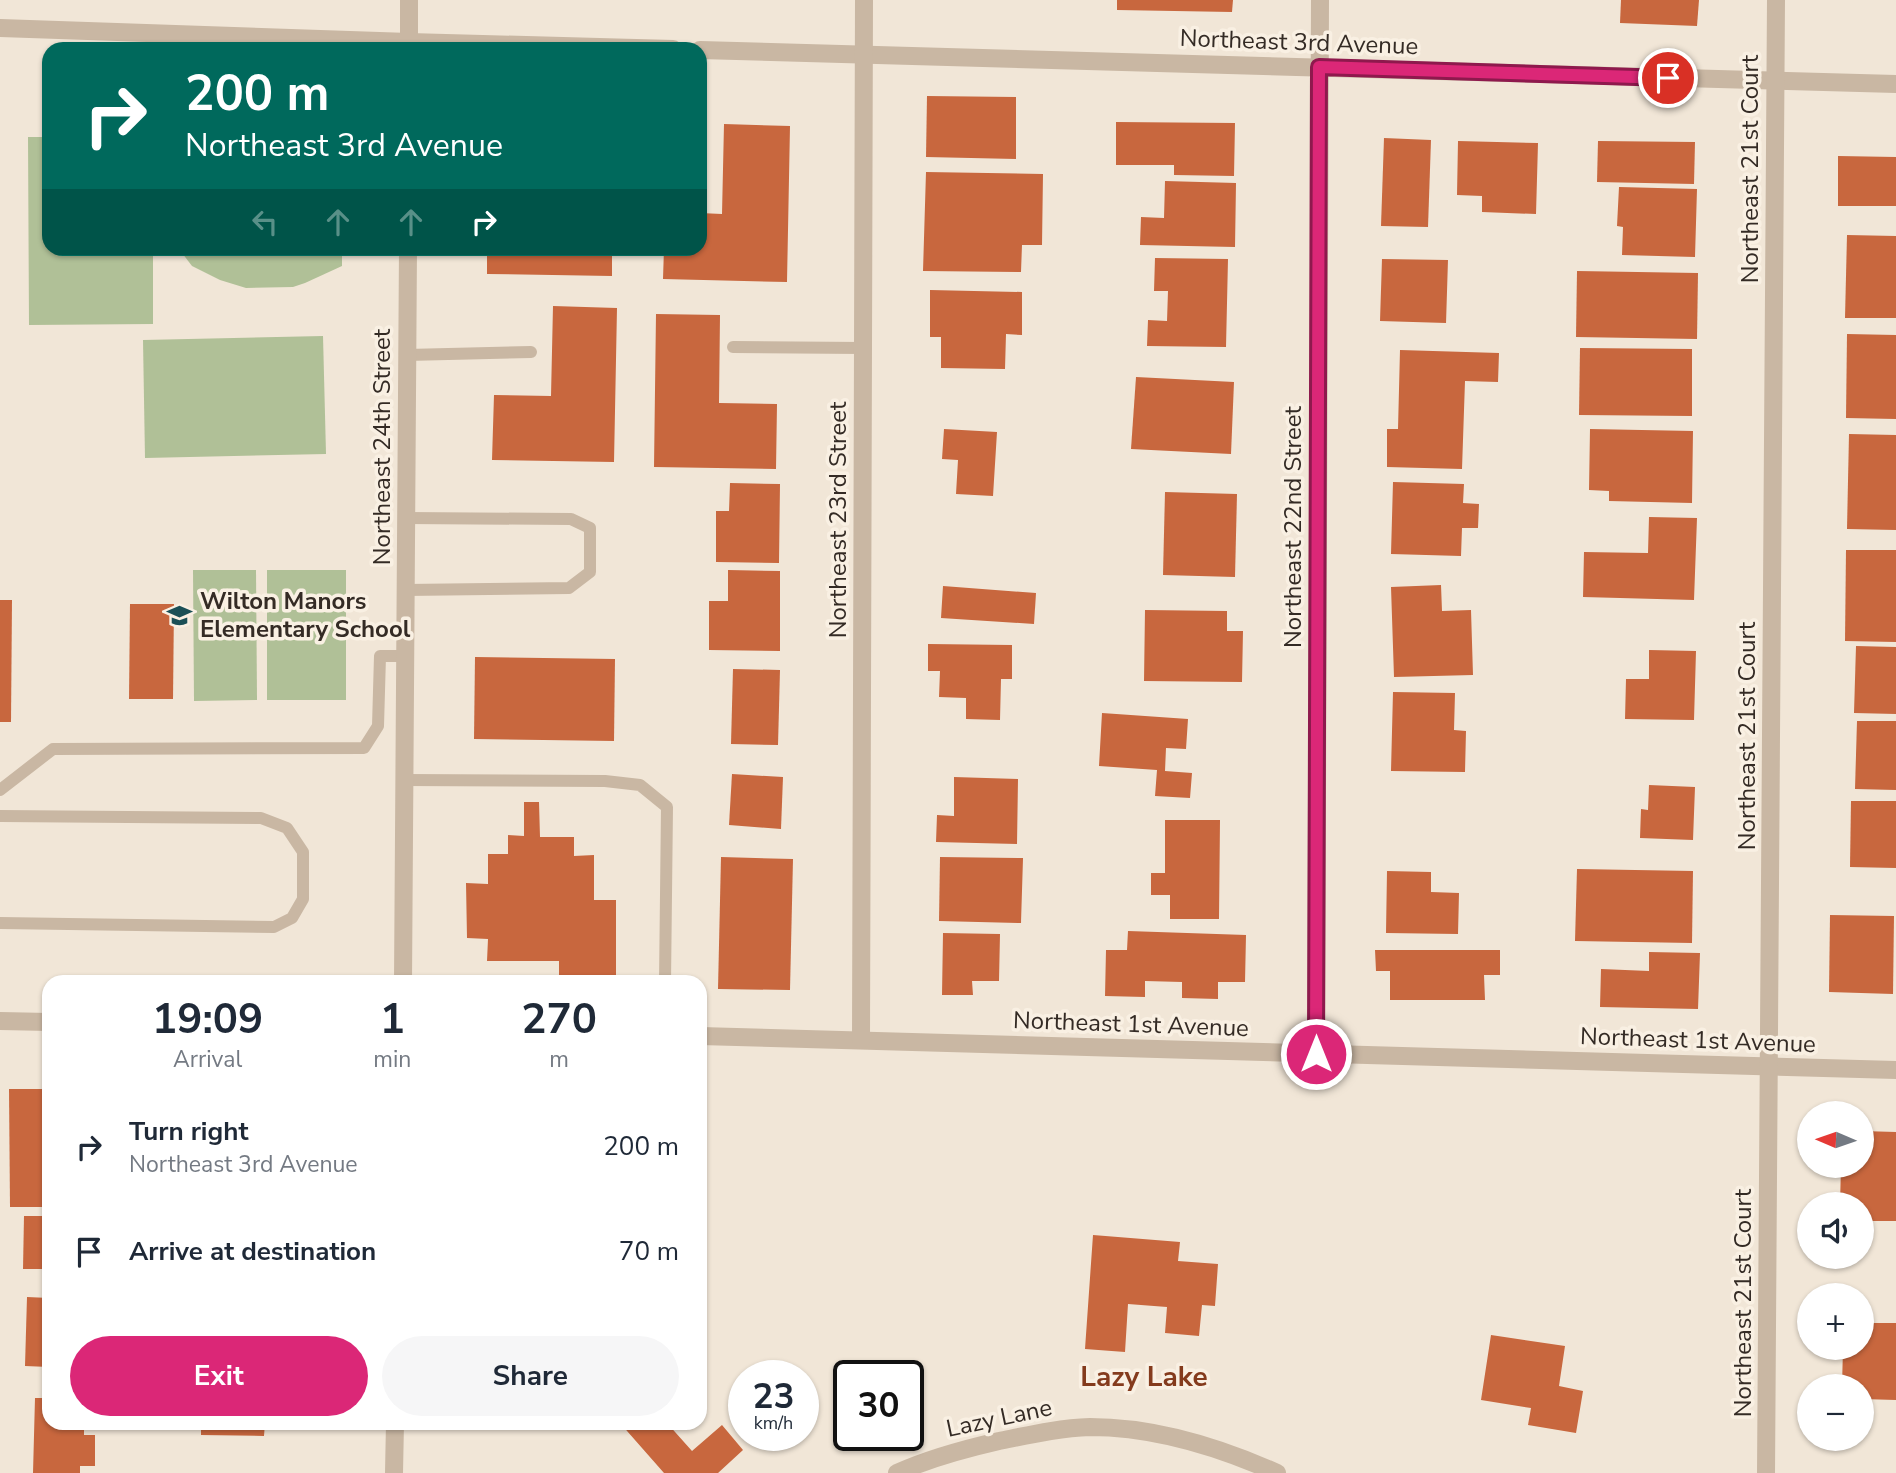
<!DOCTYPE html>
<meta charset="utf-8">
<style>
body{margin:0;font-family:"Nunito Sans",sans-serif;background:#f6f6f7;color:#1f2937;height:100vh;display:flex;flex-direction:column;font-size:26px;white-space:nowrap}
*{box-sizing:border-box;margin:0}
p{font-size:23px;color:#747a83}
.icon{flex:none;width:38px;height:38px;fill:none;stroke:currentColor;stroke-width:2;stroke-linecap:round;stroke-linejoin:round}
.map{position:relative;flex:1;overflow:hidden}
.side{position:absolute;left:42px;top:975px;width:665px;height:455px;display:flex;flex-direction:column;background:#fff;border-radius:21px;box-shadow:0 2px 5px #0004}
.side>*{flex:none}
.guide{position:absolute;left:42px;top:42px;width:665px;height:214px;border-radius:21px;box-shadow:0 2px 5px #0004;background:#00695c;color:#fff;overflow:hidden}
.needle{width:46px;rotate:272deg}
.fabs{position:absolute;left:1797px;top:1101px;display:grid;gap:14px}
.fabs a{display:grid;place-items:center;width:77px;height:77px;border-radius:50%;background:#fff;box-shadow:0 2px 5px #0004;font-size:35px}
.speed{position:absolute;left:728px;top:1360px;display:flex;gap:14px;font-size:35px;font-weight:700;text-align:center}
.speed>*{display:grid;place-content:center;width:91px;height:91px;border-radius:50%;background:#fff;box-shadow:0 2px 5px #0004;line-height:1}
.speed small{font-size:18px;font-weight:400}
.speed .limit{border:4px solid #111;border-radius:10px;background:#fff;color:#111}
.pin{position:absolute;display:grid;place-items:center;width:60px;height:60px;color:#fff;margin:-30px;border:4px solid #fff;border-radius:50%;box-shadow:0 2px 7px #0007}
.me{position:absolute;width:77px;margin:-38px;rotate:0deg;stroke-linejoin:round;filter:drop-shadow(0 0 5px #0008)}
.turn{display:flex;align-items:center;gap:24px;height:147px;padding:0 28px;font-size:32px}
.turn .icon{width:91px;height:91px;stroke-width:2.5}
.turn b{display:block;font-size:49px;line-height:60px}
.lanes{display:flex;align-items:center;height:66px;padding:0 28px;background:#0003;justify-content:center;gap:35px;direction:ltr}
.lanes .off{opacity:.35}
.eta{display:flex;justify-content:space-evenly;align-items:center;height:119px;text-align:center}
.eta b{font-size:42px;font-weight:700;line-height:49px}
.action{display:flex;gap:14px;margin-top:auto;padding:14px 28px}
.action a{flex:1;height:80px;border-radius:42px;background:#db2777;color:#fff;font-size:28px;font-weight:700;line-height:80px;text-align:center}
.action a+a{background:#f6f6f7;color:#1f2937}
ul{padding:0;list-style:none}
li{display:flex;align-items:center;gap:21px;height:105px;padding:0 28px}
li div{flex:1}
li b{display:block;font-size:26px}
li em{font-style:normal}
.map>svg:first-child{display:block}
.green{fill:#b0c097}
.building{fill:#c8673e}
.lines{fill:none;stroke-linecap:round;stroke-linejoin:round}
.lane{stroke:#c9b7a3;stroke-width:12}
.street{stroke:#c9b7a3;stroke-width:18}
.route-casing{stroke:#8e194d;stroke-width:18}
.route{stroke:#db2777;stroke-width:12}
.labels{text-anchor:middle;stroke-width:7;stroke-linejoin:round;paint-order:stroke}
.street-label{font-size:24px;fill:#342b25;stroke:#f9f0e3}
.poi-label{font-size:24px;font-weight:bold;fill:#342b25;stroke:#f9f0e3;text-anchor:start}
.quarter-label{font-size:28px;font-weight:bold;fill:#843b1d;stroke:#f9f0e3}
</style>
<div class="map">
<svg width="1896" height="1473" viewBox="0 0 1896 1473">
<rect width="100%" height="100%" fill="#f1e6d7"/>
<g class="green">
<path d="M49,137V248L153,249V324L29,325L28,137Z"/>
<path d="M179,249H342V266L305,283L293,287L246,288L220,280L192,266Z"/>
<path d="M323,336L326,454L145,458L143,340Z"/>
<path d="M193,570H256L257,700L194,701Z"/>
<rect x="267" y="570" width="79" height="130"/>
</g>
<g class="building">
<path d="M1117,0H1233L1232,12L1117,10Z"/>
<path d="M1621,0H1699L1697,26L1620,23Z"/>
<path d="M927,96L1016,97V159L926,157Z"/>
<path d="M1116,122L1235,123L1234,176L1174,175V165H1116Z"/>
<path d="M724,124L790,126L787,282L663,279L664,248H700V213L722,214Z"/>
<path d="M1384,138L1431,140L1428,227L1381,226Z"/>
<path d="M1458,141L1538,143L1536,214L1482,212V196L1457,195Z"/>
<path d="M1598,141L1695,142L1694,184L1597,182Z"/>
<path d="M1838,156L1896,157V206H1838Z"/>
<path d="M926,172L1043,174L1042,245H1022L1021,272L923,271Z"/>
<path d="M1165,181L1236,183L1235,247L1140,245L1141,217L1164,218Z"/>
<path d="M1619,187L1697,189L1695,257L1622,255L1623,227L1617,226Z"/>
<path d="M1847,235L1896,236V318H1845Z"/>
<path d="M487,248H612V276L487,274Z"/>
<path d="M1155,258L1228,259L1226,347L1147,346L1148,320L1167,321L1168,291H1154Z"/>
<path d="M1382,259L1448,260L1446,323L1380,321Z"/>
<path d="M1577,271L1698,273L1697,339L1576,337Z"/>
<path d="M930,290L1022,292V335L1006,334L1005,369L941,368V337H930Z"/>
<path d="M553,306L617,308L614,462L492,460L494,395L551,396Z"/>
<path d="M656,314L720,315L719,403L777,404L776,469L654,467Z"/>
<path d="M1847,334L1896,335V419L1846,418Z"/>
<path d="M1580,348L1692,349V416L1579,415Z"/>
<path d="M1400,350L1499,353L1498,382L1465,381L1462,469L1387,467V429H1398Z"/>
<path d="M1136,377L1234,382L1231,454L1131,449Z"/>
<path d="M944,429L997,432L993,496L956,494L958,460L942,459Z"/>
<path d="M1590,429L1693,431L1692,503L1609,501V491L1589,490Z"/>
<path d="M1849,434L1896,435V530L1847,529Z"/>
<path d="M1393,482L1464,484L1463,503L1479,504L1478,528H1462L1461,556L1391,554Z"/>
<path d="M730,483L780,484L779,563L716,562V511H729Z"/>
<path d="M1165,492L1237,494L1235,577L1163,575Z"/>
<path d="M1649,517L1697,518L1694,600L1583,597L1584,552L1648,553Z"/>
<path d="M1846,550H1896V642L1845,641Z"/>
<path d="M728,570L780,571V651L709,650V601H728Z"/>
<path d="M1441,585L1442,611L1471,610L1473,675L1394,677L1391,587Z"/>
<path d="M943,586L1036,593L1034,624L941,618Z"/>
<path d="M0,600H12L11,722H0Z"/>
<path d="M130,604H174L173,699H129Z"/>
<path d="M1145,610L1227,611V631H1243L1242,682L1144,681Z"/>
<path d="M928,644L1012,645V679H1001L1000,720L966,719V698L939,697L940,671H928Z"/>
<path d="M1856,646L1896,647V714L1854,713Z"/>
<path d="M1649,650L1696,651L1694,720L1625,719L1626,679H1649Z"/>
<path d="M475,657L615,659L614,741L474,739Z"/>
<path d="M733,669L780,670L778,745L731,744Z"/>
<path d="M1393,692L1455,693L1454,730L1466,731L1465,772L1391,771Z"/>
<path d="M1102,713L1188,719L1186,749L1166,748L1165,771L1192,773L1190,798L1155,796L1157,770L1099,766Z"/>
<path d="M1857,721H1896V790L1855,789Z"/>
<path d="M732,774L783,777L781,829L729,825Z"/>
<path d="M954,777L1018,779L1017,844L936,842L937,815L954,816Z"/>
<path d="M1649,785L1695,787L1693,840L1640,838L1641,809L1648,810Z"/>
<path d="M1851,801H1896V868L1850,867Z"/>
<path d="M524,802H539L540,837H574V856L594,855V900H616V982H559V961H487L488,939L467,938L466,883L488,884V854H508V835L524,836Z"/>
<path d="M1165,820H1220L1219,919H1170V895H1151V873H1165Z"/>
<path d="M721,857L793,859L790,990L718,989Z"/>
<path d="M940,857L1023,858L1021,923L939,921Z"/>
<path d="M1577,869L1693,871L1692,943L1575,941Z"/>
<path d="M1387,871L1431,872V892L1459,893L1458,934L1386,933Z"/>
<path d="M1830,915L1894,916L1893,994L1829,992Z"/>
<path d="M1128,931L1246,935L1245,982H1218V999L1182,998V982L1145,981V997L1105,996L1106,950H1127Z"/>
<path d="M943,933L1000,934L999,981H972L973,995H942Z"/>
<path d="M1375,950H1500V975H1484L1485,1000H1390V971H1376Z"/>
<path d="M1649,952L1700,953L1698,1009L1600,1007L1601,969L1649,971Z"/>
<path d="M9,1089H49V1207H10Z"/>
<path d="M1862,1131L1896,1132V1221H1862V1204H1840L1841,1166H1862Z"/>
<path d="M24,1216H49V1269H23Z"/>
<path d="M1093,1235L1180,1242L1178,1261L1218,1264L1215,1306L1202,1305L1199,1336L1165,1333L1167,1307L1128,1304L1125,1352L1085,1349Z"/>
<path d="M27,1297L49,1298V1367L25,1366Z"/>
<path d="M1862,1323H1896V1400L1862,1399V1386H1842L1843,1348H1862Z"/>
<path d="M1491,1335L1565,1346L1559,1386L1583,1391L1576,1433L1528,1425L1531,1408L1481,1400Z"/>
<path d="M35,1398H49V1423H84V1435H95V1466H80V1473H33Z"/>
<path d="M201,1423H265L264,1436L201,1435Z"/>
<path d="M620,1423H667L692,1451L722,1425L743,1450L718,1473H664Z"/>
</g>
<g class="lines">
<g class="lane">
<path d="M733,347L863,348"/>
<path d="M407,355L531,352"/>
<path d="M405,590L569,588L590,572V528L571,519L406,518"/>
<path d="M404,780L605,781L640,785L667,807L665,982"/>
<path d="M0,790L53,749L364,748L378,726L380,656H405"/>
<path d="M0,816L261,818L287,828L303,852V899L292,918L274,927L0,923"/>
</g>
<g class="street">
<path d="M0,28L409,42L673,49"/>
<path d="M409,49V0"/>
<path d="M700,50L1896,84"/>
<path d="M403,982L408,248"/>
<path d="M0,1021L49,1022"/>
<path d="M700,1036L1896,1070"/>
<path d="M861,1040L864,0"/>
<path d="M1316,1054L1320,0"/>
<path d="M394,1473L395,1423"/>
<path d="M897,1473C930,1458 964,1449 999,1441C1029,1435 1059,1428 1090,1427C1153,1427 1219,1447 1277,1473"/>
<path d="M1766,1473L1776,0"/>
</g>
</g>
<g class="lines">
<defs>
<path id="route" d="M1316,1054L1319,67L1668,78"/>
</defs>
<use href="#route" class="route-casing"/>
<use href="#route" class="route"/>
</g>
<defs>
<symbol id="school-bare" viewBox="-9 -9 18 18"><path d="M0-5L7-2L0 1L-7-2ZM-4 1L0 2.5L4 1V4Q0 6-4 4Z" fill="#1a4f56" stroke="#f9f0e3" stroke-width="2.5" paint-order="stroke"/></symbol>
</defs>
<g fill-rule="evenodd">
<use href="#school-bare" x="162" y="598" width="35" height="35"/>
</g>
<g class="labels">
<g class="street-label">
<text transform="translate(1299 42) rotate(2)" y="8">Northeast 3rd Avenue</text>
<text transform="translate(1750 169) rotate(-90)" y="8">Northeast 21st Court</text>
<text transform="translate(382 447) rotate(-90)" y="8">Northeast 24th Street</text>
<text transform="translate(838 520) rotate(-90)" y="8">Northeast 23rd Street</text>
<text transform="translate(1293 527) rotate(-90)" y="8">Northeast 22nd Street</text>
<text transform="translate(1747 736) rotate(-90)" y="8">Northeast 21st Court</text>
<text transform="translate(1131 1024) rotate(2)" y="8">Northeast 1st Avenue</text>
<text transform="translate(1698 1040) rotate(2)" y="8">Northeast 1st Avenue</text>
<text transform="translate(1743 1303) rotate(-90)" y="8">Northeast 21st Court</text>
<text transform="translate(999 1418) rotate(-12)" y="8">Lazy Lane</text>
</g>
<g class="poi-label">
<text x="200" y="609">Wilton Manors<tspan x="200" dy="28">Elementary School</tspan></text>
</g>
<g class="quarter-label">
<text x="1144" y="1386">Lazy Lake</text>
</g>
</g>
</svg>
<div class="fabs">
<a><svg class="needle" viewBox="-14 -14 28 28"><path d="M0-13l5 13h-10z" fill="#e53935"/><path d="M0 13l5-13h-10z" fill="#747a83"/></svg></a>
<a><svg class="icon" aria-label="sound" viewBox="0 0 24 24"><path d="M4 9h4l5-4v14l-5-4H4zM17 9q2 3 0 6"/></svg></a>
<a>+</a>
<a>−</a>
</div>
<div class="speed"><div>23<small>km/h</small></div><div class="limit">30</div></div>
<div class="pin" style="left:1668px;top:78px;background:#d93025"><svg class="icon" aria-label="arrive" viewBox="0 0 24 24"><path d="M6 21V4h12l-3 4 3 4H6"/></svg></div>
<svg class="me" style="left:1316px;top:1054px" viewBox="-20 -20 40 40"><circle r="17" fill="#db2777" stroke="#fff" stroke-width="3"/><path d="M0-11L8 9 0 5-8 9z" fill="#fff"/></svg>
<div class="guide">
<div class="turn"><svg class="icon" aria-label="right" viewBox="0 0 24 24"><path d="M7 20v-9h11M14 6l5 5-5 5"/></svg><div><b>200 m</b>Northeast 3rd Avenue</div></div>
<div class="lanes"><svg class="icon off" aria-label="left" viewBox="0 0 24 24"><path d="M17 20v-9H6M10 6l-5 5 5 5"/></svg><svg class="icon off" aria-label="ahead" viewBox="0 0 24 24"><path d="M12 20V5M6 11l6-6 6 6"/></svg><svg class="icon off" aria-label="ahead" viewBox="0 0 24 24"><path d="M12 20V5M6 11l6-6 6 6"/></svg><svg class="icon" aria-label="right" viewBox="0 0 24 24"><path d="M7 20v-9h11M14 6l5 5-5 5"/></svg></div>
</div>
<section class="side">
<div class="eta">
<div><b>19:09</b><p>Arrival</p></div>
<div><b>1</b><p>min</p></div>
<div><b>270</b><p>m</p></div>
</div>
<ul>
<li><svg class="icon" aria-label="right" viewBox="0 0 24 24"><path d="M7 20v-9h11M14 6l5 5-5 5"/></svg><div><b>Turn right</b><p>Northeast 3rd Avenue</p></div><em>200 m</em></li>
<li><svg class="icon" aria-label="arrive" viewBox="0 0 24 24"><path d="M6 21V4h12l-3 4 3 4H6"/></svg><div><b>Arrive at destination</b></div><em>70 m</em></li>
</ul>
<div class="action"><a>Exit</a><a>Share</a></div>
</section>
</div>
